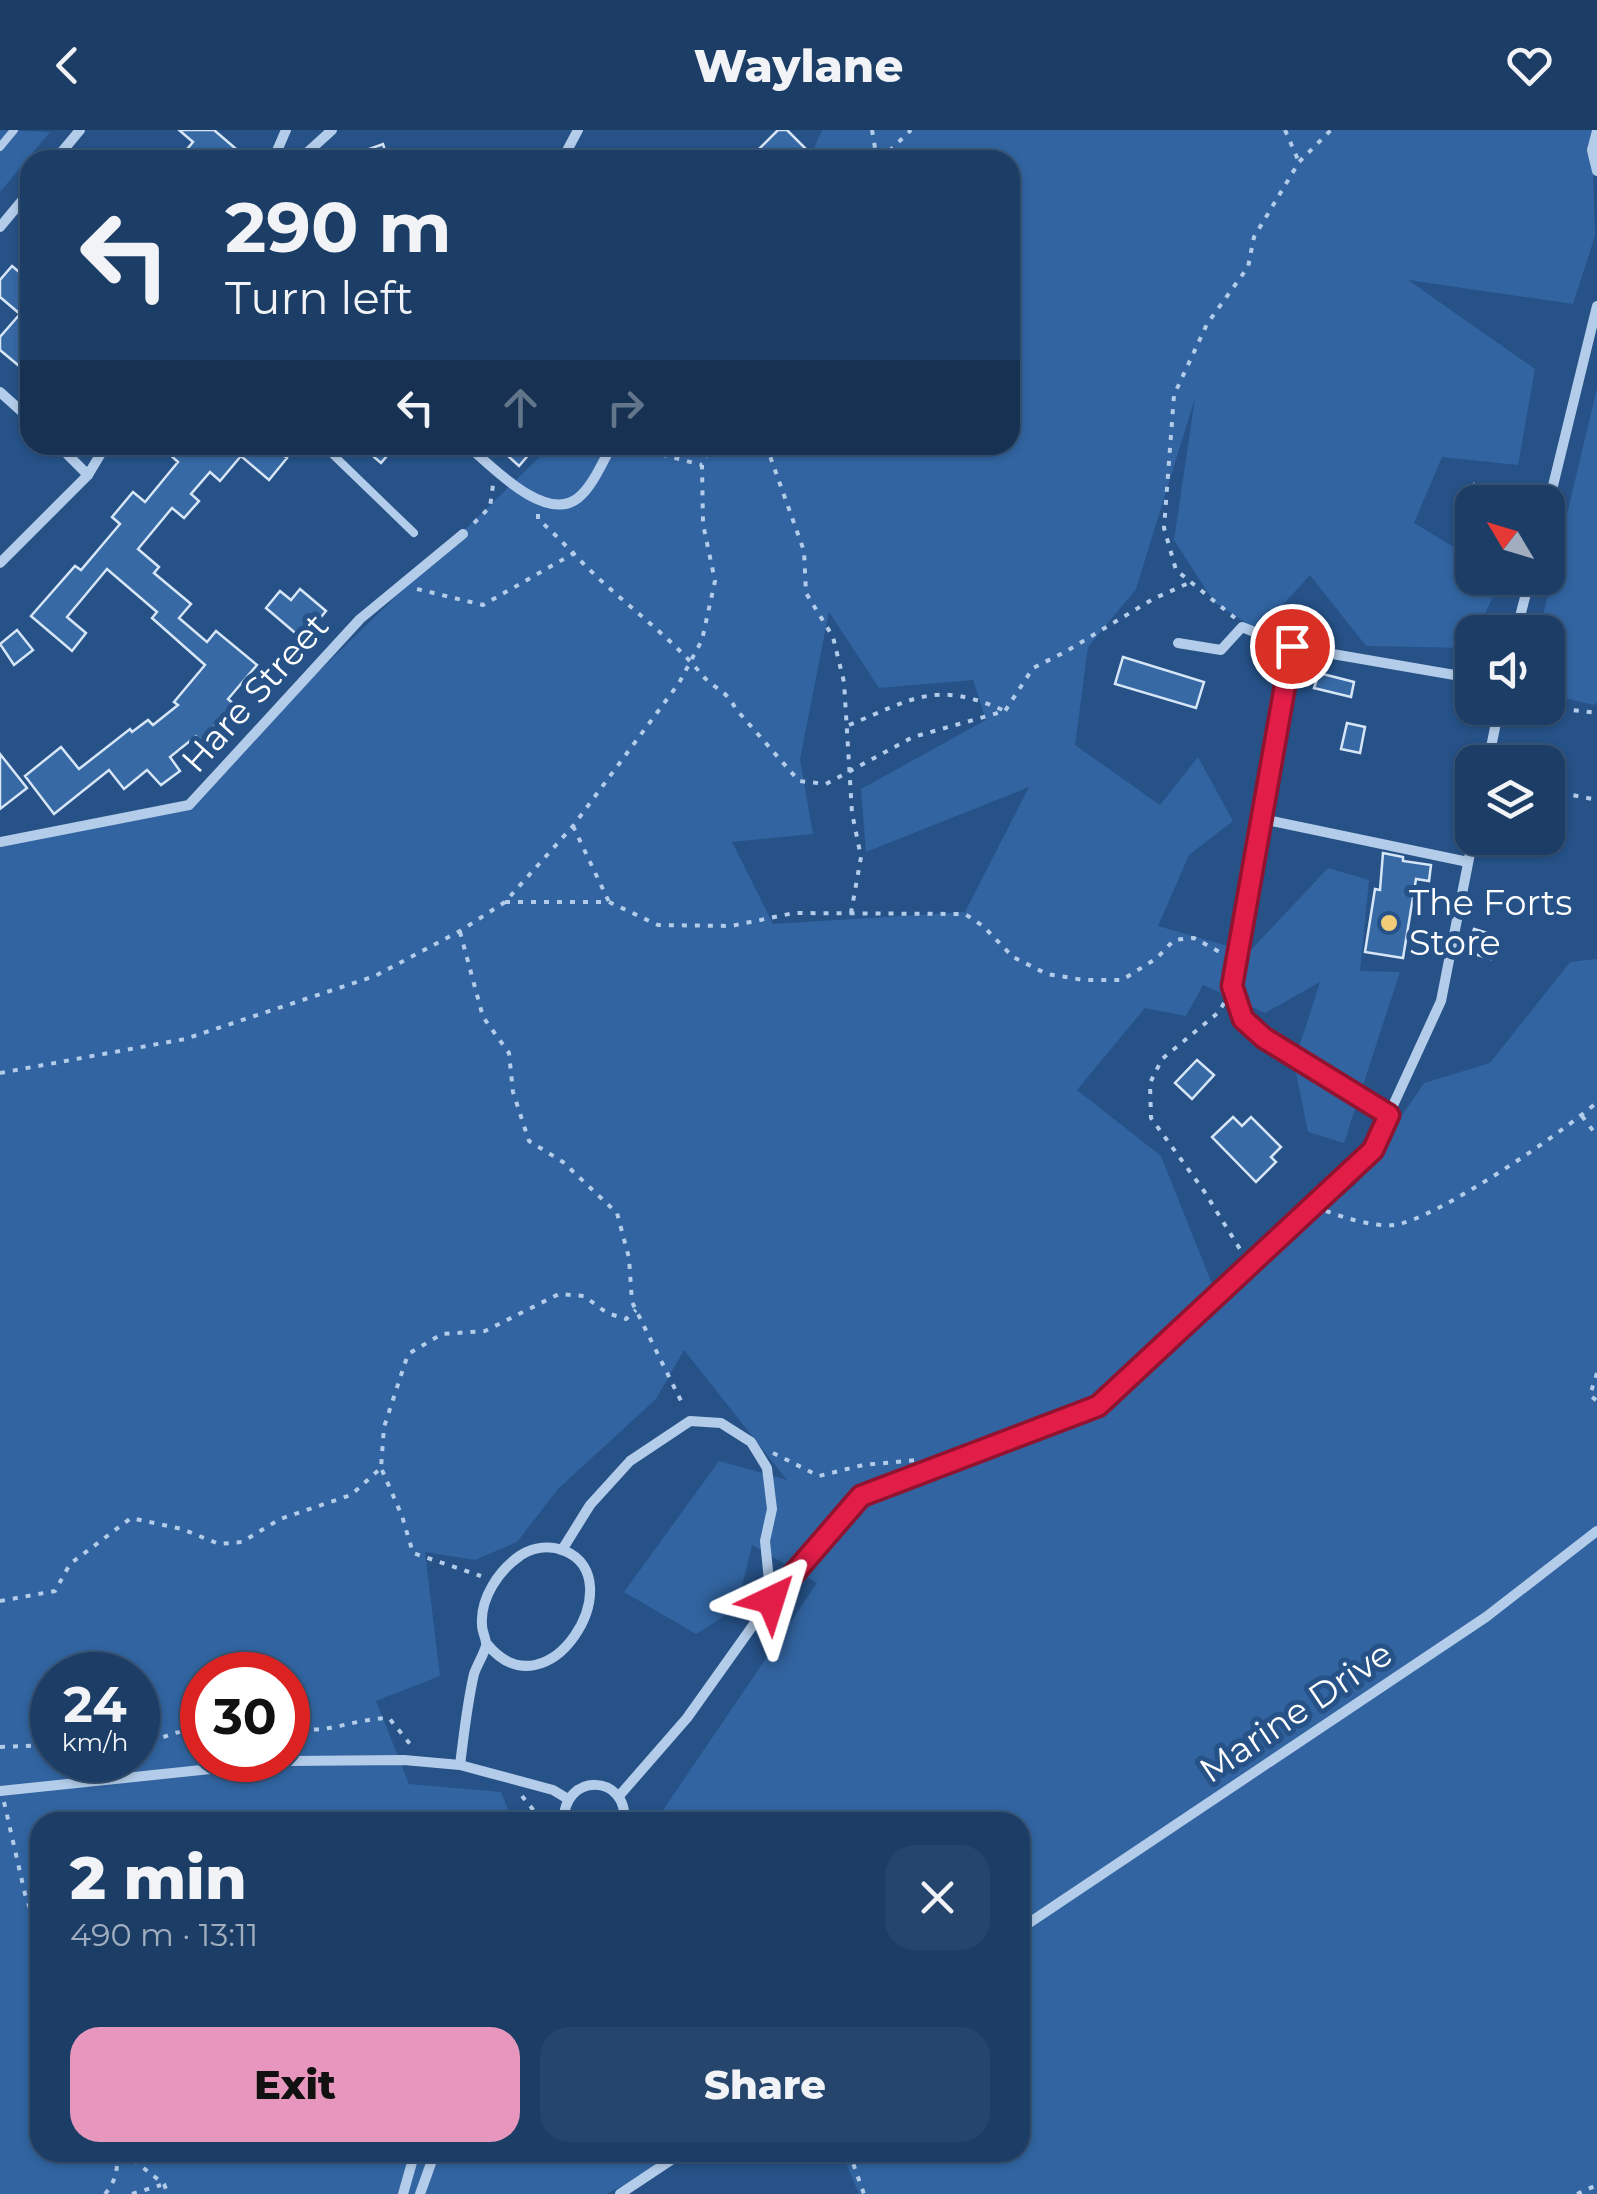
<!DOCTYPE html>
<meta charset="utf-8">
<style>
body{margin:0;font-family:Montserrat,sans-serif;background:#25456c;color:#f1f3f6;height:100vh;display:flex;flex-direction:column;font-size:38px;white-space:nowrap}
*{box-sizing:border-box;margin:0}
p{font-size:32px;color:#a0aebf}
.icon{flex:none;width:55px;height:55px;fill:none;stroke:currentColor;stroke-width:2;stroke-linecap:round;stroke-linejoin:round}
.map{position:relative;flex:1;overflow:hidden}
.details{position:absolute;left:30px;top:1682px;width:1000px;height:350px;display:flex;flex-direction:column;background:#1c3e66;border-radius:30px;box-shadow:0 2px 8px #0004,0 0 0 2px #3a577a}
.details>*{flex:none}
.hud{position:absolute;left:20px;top:20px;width:1000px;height:305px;border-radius:30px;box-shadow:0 2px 8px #0004,0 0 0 2px #3a577a;background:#1c3e66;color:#f1f3f6;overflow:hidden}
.needle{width:65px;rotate:308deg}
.buttons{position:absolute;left:1455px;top:355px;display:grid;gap:20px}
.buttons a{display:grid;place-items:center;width:110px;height:110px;border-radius:20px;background:#1c3e66;box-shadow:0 2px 8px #0004,0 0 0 2px #3a577a;font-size:50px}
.speed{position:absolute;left:30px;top:1522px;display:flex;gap:20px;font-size:50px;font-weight:700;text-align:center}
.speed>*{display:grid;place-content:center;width:130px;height:130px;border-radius:50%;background:#1c3e66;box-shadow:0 2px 8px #0004,0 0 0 2px #3a577a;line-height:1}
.speed small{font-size:25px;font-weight:400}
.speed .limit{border:15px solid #d22;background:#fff;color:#111}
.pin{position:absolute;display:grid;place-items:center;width:85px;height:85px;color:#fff;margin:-42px;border:5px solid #fff;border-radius:50%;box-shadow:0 2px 10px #0007}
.me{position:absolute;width:110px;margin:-55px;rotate:41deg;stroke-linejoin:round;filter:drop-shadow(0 0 8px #0008)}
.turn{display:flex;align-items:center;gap:35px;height:210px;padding:0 40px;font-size:45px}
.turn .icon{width:130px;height:130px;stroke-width:2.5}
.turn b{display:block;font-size:70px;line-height:85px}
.lanes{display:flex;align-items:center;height:95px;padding:0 40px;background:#0003;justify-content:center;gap:50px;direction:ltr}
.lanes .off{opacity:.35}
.round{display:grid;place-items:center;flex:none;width:105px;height:105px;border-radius:30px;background:#25456c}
.headline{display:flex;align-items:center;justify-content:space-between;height:170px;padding:0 40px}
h1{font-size:60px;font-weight:800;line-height:75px}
.button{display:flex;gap:20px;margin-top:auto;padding:20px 40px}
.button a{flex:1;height:115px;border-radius:30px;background:#e797bd;color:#111;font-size:40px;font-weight:800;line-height:115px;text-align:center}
.button a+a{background:#25456c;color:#f1f3f6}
header{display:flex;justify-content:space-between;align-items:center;height:130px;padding:0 40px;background:#1c3e66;font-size:45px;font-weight:800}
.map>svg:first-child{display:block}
.green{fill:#3164a0;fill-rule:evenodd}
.building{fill:#3769a5;stroke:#d7e6f7;stroke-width:2.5}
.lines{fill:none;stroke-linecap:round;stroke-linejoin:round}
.path{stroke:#b3cce9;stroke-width:4;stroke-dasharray:5 8;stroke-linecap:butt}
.lane{stroke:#b3cce9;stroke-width:8}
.street{stroke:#b3cce9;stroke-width:10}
.route-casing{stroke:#92132f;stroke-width:25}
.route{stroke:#e11d48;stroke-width:18}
.poi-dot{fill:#f2cd78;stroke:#265288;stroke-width:4}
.labels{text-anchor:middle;stroke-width:10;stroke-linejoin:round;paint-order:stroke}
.street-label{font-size:35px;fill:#fff;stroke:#265288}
.poi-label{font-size:35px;fill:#fff;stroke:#265288;text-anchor:start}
</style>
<header><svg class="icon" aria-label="back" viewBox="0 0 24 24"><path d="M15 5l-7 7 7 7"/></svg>Waylane<svg class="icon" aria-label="heart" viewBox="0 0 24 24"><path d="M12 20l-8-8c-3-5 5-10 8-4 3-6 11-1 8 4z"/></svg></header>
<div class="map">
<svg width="1597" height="2064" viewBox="0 0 1597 2064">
<rect width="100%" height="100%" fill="#265288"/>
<g class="green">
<path d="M0,0L50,2L0,62Z"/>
<path d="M822,0H1592L1595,106L1573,174L1408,150L1535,239L1518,335L1442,327L1414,393L1472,428V448H1502L1476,502H1472L1469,518L1366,516L1310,445L1259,501L1214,472L1174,410L1195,268L1136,459L1088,517L1075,615L1160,675L1198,627L1233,691L1189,725L1158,796L1249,822L1328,738L1369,750L1360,841L1400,842L1344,1013L1308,1002L1294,933L1320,852L1265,883L1203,855L1186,886L1145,878L1077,960L1161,1026L1218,1169L1355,1055L1424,953L1490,933L1570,832L1597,829V2064H859L842,2023L1020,2022V1692H655L817,1453L752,1415L737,1478L696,1504L624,1462L719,1331L787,1350L684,1220L656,1269L558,1359L517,1412L475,1430L425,1422L440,1546L376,1571L409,1654L501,1662L513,1692H40V2022L691,2023L606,2064H0V712L179,677L552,315H1010V30H809ZM829,482L879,558L973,550L986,590L861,659L866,722L1029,657L965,782L773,794L732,712L813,704L800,629ZM52,1545H138V1630H52ZM202,1545H288V1630H202Z"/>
<path d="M1597,258V572L1594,575L1548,564V502H1539Z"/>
</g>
<g class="building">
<path d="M179,0H214L249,30H178L193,12Z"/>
<path d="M778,0H787L806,19L795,30H748Z"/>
<path d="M383,14L388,30H344V28Z"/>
<path d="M12,136L30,151V245L0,220V207L20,184L0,167V150Z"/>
<path d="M175,315H271L287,328L269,350L241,326L220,351L210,342L191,364L199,371L184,388L172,378L138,419L159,437L154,443L191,474L179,488L207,512L216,501L257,535L228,569L241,580L227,596L220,590L202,611L196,606L170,627L180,641L161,655L147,640L124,659L109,640L54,684L25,646L61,617L79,639L130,599L132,602L148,590L153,595L178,575L174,572L205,535L152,488L157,482L107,439L67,487L86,503L72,521L31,486L75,436L81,440L120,394L112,387L133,362L145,372L178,332L168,323Z"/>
<path d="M360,315H396L381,333Z"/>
<path d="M496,315H537L519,336Z"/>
<path d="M1474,354L1525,368L1524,372H1470Z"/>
<path d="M300,459L326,481L317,492L322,496L307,513L266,478L280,461L291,470Z"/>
<path d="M17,500L33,520L14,535L0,514Z"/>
<path d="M1123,527L1204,552L1196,578L1115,554Z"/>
<path d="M1319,543L1354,552L1351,567L1314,558Z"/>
<path d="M1347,593L1365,597L1360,623L1341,619Z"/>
<path d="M0,624L27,658L0,679Z"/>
<path d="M1383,723L1403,727V731L1431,735L1429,751L1416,749L1403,828L1365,822L1375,759L1380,760Z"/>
<path d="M1474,799L1498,806L1491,829L1467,822Z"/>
<path d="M1197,930L1214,945L1192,969L1175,953Z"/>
<path d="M1233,987L1242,996L1251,987L1281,1017L1271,1027L1276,1032L1256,1052L1212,1007Z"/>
</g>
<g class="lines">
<g class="path">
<path d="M872,0L877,30"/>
<path d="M1285,0L1299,32"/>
<path d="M880,30L911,0"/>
<path d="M624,315L702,335"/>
<path d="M766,315L804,421L806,463L833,507L844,552L852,683L861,727L851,783"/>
<path d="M538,384V389C562,410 582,434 606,455C639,485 675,512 703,546C714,559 728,561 735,578L799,651L826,654L913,607L1005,581L1033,538L1065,522L1153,469L1191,452"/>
<path d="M474,393L490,377L493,355"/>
<path d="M417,459L483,475L576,422"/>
<path d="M1235,488L1176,440L1164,398L1174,265L1207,194L1248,137L1254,107L1299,32L1331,0"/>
<path d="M1548,577L1597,583"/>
<path d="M849,595C915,568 936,550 1005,581"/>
<path d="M1548,660L1597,670"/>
<path d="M573,696L609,772"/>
<path d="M505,772H609L658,795L731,796L794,783L965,784L983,796L1013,827L1047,844L1084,850H1122L1157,828L1174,810L1194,808L1225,825"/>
<path d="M460,802L483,887L509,923L513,962L529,1011L563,1032L617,1083L629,1128L632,1172L684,1277"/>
<path d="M1224,873L1219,882L1162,929L1150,953L1151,988L1204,1061L1243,1124"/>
<path d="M0,943L185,909L375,846L460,801L505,772L573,696L679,553L702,510L715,451L703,394L702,335L710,315"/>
<path d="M1582,986L1597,1006"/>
<path d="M1326,1081C1345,1088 1374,1097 1394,1095C1435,1090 1564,1002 1597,972"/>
<path d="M1597,1243L1590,1265L1597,1271"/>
<path d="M773,1323L819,1346L863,1335L917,1330"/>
<path d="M382,1340L402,1386L413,1423L481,1446"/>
<path d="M0,1471L55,1461L70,1434L131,1388L182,1399L219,1414L242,1412L280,1389L351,1365L381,1338L384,1297L408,1224L442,1204L485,1201L559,1164L584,1166L607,1183L626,1189L636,1180"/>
<path d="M288,1598C328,1605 351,1589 389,1588L414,1619"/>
<path d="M138,1613C165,1612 174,1595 202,1604"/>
<path d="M0,1617L52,1615"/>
<path d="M522,1666L543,1692"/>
<path d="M4,1672L25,1764L40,1807"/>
<path d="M123,2022L164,2054L168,2064"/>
<path d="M849,2022L864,2064"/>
<path d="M105,2064C116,2051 118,2039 117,2022"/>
<path d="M132,2064L161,2055"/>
<path d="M1577,2064L1597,2055"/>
</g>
<g class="lane">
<path d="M0,17L14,0"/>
<path d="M323,315L414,403"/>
<path d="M1262,689L1233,856L1243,889L1264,908L1389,985"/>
</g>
<g class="street">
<path d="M1597,1L1592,20L1597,41"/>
<path d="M55,30L80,0"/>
<path d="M273,30L286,0"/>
<path d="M299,30L332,0"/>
<path d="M562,30L578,0"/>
<path d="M0,97L30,61"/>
<path d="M0,262L30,289"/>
<path d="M58,315L88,345"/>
<path d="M467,315C491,336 546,394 578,368C593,356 603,331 612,315"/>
<path d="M1548,376L1597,176"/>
<path d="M0,433L88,345L106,315"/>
<path d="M1516,502L1530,448"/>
<path d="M1178,513L1221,520L1242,497L1292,517"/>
<path d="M1488,632L1499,578"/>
<path d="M0,712L189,675L360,489L463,404"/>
<path d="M1468,732L1262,689L1292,517L1472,548"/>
<path d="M562,1420L590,1375L630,1331L690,1291L721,1293L751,1312L767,1338L772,1379L765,1411L771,1470"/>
<path d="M460,1635C464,1604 467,1574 474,1544C477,1535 483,1526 486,1516C487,1510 482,1502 482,1495C480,1468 499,1440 521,1425C534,1417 550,1415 565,1421C633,1449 548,1589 487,1514"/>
<path d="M0,1661L288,1631L404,1630L460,1635L553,1660L568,1669"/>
<path d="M619,1666L687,1588L771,1470L861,1367L1098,1275L1373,1019L1441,871L1473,708"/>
<path d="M564,1692C562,1642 629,1643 624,1692"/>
<path d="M1020,1799L1486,1487L1597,1401"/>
<path d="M403,2064L415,2022"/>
<path d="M420,2064L435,2022"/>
<path d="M620,2064L683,2022"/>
</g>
</g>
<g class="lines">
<defs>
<path id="route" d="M771,1470L861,1366L1098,1276L1373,1020L1389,985L1264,908L1243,889L1232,856L1292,516"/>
</defs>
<use href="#route" class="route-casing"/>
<use href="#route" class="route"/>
</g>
<circle class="poi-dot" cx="1389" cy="793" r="10"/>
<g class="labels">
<g class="street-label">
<text transform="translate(255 563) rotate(-48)" y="12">Hare Street</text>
<text transform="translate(1296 1582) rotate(-34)" y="12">Marine Drive</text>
</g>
<g class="poi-label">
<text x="1409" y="785">The Forts<tspan x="1409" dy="40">Store</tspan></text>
</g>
</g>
</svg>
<div class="buttons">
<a><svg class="needle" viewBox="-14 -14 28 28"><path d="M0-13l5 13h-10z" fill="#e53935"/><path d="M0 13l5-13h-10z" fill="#a0aebf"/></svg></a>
<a><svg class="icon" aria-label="sound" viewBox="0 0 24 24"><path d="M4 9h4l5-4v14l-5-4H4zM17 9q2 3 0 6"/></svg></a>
<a><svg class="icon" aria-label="layers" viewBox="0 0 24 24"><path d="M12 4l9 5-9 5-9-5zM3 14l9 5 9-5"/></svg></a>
</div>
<div class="speed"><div>24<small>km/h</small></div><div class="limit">30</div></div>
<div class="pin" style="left:1292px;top:516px;background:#d93025"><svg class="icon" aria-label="arrive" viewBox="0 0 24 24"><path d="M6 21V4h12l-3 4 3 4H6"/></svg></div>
<svg class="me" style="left:771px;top:1470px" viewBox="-20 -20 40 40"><path d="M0-17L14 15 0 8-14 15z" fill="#e11d48" stroke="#fff" stroke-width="4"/></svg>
<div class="hud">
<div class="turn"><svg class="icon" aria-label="left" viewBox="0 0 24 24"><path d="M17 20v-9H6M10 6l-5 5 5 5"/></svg><div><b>290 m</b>Turn left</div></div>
<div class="lanes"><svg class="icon" aria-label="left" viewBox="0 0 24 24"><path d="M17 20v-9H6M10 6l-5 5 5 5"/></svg><svg class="icon off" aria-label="ahead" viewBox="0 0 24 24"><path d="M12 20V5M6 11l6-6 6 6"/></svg><svg class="icon off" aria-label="right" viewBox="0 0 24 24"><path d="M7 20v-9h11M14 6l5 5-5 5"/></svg></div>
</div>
<section class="details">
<div class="headline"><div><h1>2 min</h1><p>490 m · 13:11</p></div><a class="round"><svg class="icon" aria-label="close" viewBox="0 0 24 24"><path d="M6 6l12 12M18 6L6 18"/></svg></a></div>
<div class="button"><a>Exit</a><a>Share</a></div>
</section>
</div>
